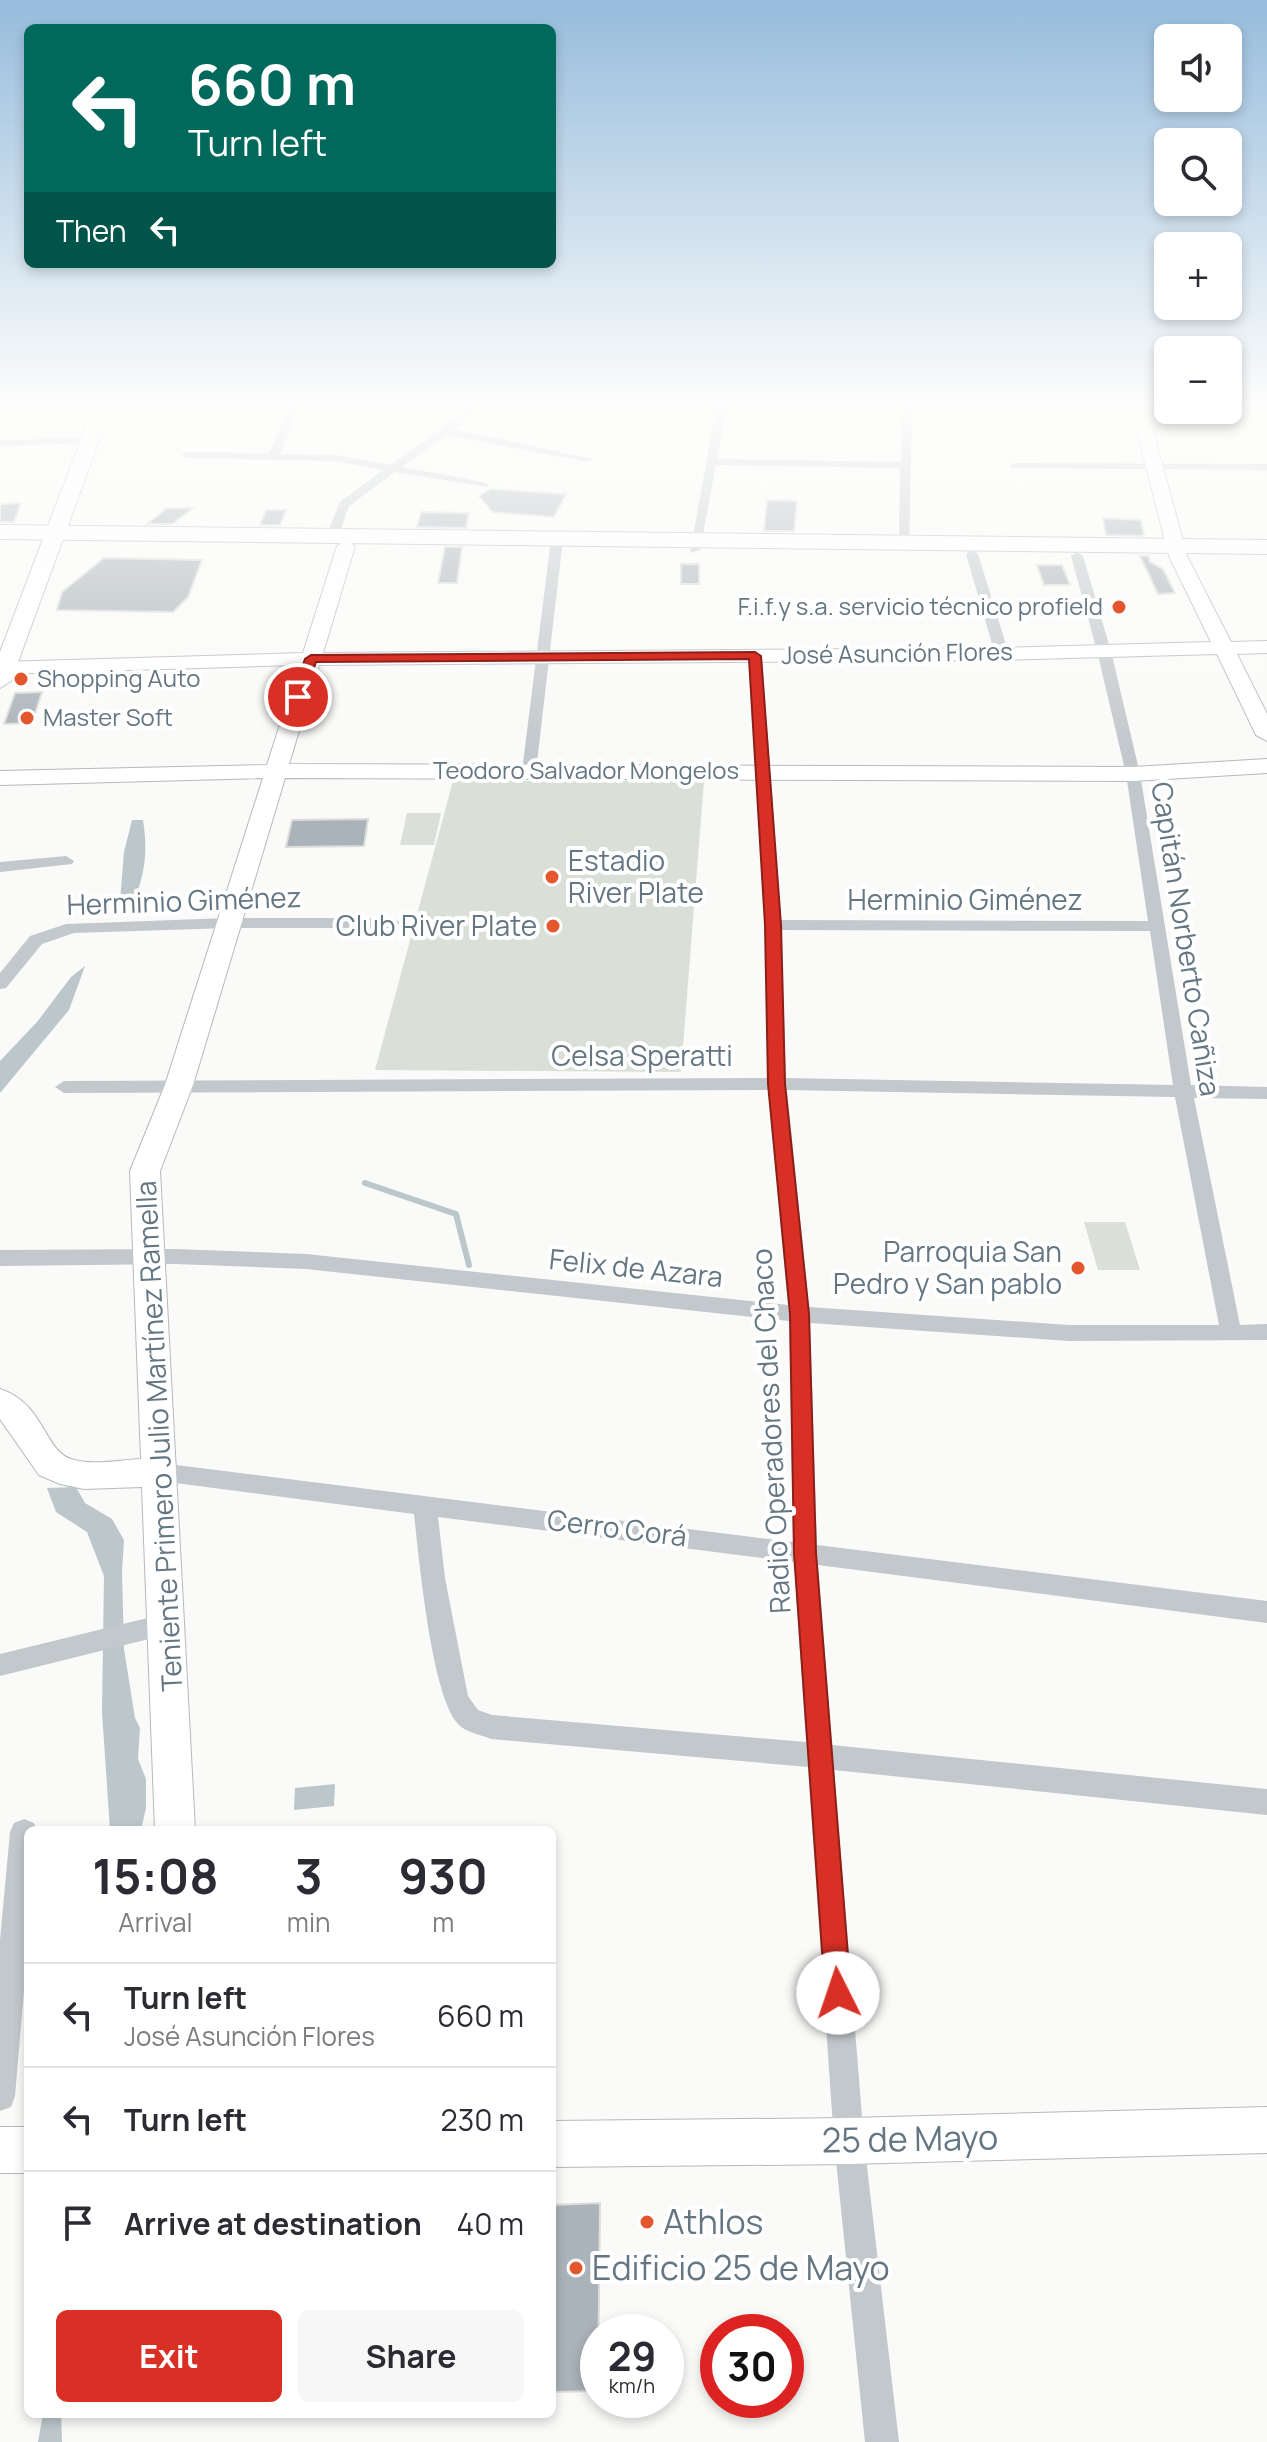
<!DOCTYPE html>
<meta charset="utf-8">
<style>
body{margin:0;font-family:Manrope,sans-serif;background:#f7f7f7;color:#2b2b33;height:100vh;display:flex;flex-direction:column;font-size:30px;white-space:nowrap}
*{box-sizing:border-box;margin:0}
p{font-size:26px;color:#7c7c81}
.icon{flex:none;width:44px;height:44px;fill:none;stroke:currentColor;stroke-width:2;stroke-linecap:round;stroke-linejoin:round}
.map{position:relative;flex:1;overflow:hidden}
.sheet{position:absolute;left:24px;top:1826px;width:532px;height:592px;display:flex;flex-direction:column;background:#fff;border-radius:12px;box-shadow:0 4px 12px #0003}
.sheet>*{flex:none}
.top-card{position:absolute;left:24px;top:24px;width:532px;height:244px;border-radius:12px;box-shadow:0 4px 12px #0003;background:#00695c;color:#fff;overflow:hidden}
.tools{position:absolute;left:1154px;top:24px;display:grid;gap:16px}
.tools a{display:grid;place-items:center;width:88px;height:88px;border-radius:12px;background:#fff;box-shadow:0 4px 12px #0003;font-size:40px}
.speed{position:absolute;left:580px;top:2314px;display:flex;gap:16px;font-size:40px;font-weight:700;text-align:center}
.speed>*{display:grid;place-content:center;width:104px;height:104px;border-radius:50%;background:#fff;box-shadow:0 4px 12px #0003;line-height:1}
.speed small{font-size:20px;font-weight:400}
.speed .limit{border:12px solid #d22;background:#fff;color:#111}
.pin{position:absolute;display:grid;place-items:center;width:68px;height:68px;color:#fff;margin:-34px;border:4px solid #fff;border-radius:50%;box-shadow:0 2px 8px #0007}
.me{position:absolute;width:88px;margin:-44px;rotate:356deg;stroke-linejoin:round;filter:drop-shadow(0 0 6px #0008)}
.turn{display:flex;align-items:center;gap:28px;height:168px;padding:0 32px;font-size:36px}
.turn .icon{width:104px;height:104px;stroke-width:2.5}
.turn b{display:block;font-size:56px;line-height:68px}
.then{display:flex;align-items:center;height:76px;padding:0 32px;background:#0003;gap:16px;font-size:30px}
.eta{display:flex;justify-content:space-evenly;align-items:center;height:136px;text-align:center}
.eta b{font-size:48px;font-weight:700;line-height:56px}
.cta{display:flex;gap:16px;margin-top:auto;padding:16px 32px}
.cta a{flex:1;height:92px;border-radius:12px;background:#d93025;color:#fff;font-size:32px;font-weight:700;line-height:92px;text-align:center}
.cta a+a{background:#f7f7f7;color:#2b2b33}
ul{padding:0;list-style:none}
li{display:flex;align-items:center;gap:24px;height:104px;padding:0 32px;border-top:2px solid #e1e1e2}
li div{flex:1}
li b{display:block;font-size:30px}
li em{font-style:normal}
.map>svg:first-child{display:block}
.green{fill:#dadfd7}
.water{fill:#bbc7cb}
.lines{fill:none;stroke-linecap:round;stroke-linejoin:round}
.stream{stroke:#bbc7cb;stroke-width:6}
.building{fill:#aab3b9;stroke:#dcdcda;stroke-width:2}
.secondary-casing{stroke:#b3babf;stroke-width:2}
.primary-casing{stroke:#b5babe;stroke-width:2}
.highway-casing{stroke:#b4b9bd;stroke-width:2}
.street{fill:#c3c8cc;fill-rule:evenodd}
.secondary{fill:#fff;fill-rule:evenodd}
.primary{fill:#fff;fill-rule:evenodd}
.highway{fill:#fff;fill-rule:evenodd}
.route{fill:#d93025;stroke:#8d1f18;stroke-width:2}
.poi-dot{fill:#e4572e;stroke:#fff;stroke-width:3}
.labels{text-anchor:middle;stroke-width:8;stroke-linejoin:round;paint-order:stroke}
.far-poi-label{font-size:24px;fill:#657683;stroke:#fff;text-anchor:start}
.far-street-label{font-size:24px;fill:#657683;stroke:#fff}
.poi-label{font-size:28px;fill:#657683;stroke:#fff;text-anchor:end}
.street-label{font-size:28px;fill:#657683;stroke:#fff}
.near-street-label{font-size:34px;fill:#657683;stroke:#fff}
.near-poi-label{font-size:34px;fill:#657683;stroke:#fff;text-anchor:start}
</style>
<div class="map">
<svg width="1267" height="2442" viewBox="0 0 1267 2442">
<rect width="100%" height="100%" fill="#fafaf8"/>
<g class="green">
<path d="M453,781H704L681,1072L375,1070Z"/>
<path d="M407,813H441L434,845H400Z"/>
<path d="M1084,1222H1125L1140,1270H1098Z"/>
</g>
<g class="water">
<path d="M132,820H143C149,858 143,878 130,913H119L124,852Z"/>
<path d="M85,966L69,1010L0,1093V1061L37,1022L71,977Z"/>
<path d="M76,1487L85,1503L112,1519L124,1540L122,1572L124,1649L135,1718L140,1728L138,1759L146,1779V1808L141,1830H110L102,1712L104,1576L87,1532L56,1512L47,1488Z"/>
<path d="M335,1784L334,1806L294,1810L295,1788Z"/>
<path d="M43,2414H61L62,2442H38Z"/>
</g>
<g class="lines">
<path class="stream" d="M365,1183L456,1214L469,1265"/>
</g>
<g class="building">
<path d="M491,489L566,494L554,517L492,512L479,496Z"/>
<path d="M767,500L797,501L794,531H764Z"/>
<path d="M21,503L14,522H0V504Z"/>
<path d="M167,508H194L172,524H147Z"/>
<path d="M266,510H286L280,525H260Z"/>
<path d="M421,512L469,513L466,528L417,527Z"/>
<path d="M1103,518L1141,520L1144,536L1106,535Z"/>
<path d="M445,547H462L457,583H438Z"/>
<path d="M1140,556H1149L1150,562L1163,569L1175,593L1158,594Z"/>
<path d="M104,558L202,560L188,597L173,612L57,610L62,592Z"/>
<rect x="681" y="564" width="18" height="20"/>
<path d="M1037,565H1062L1070,585H1044Z"/>
<path d="M42,692L32,723L4,724L15,693Z"/>
<path d="M368,819L364,846L286,847L292,820Z"/>
<path d="M600,2203L598,2391L552,2392V2205Z"/>
</g>
<g class="lines">
<defs>
<g id="secondary">
<path d="M1131,408H1147L1187,556L1231,642L1267,641V653L1237,654L1267,714V741L1256,735L1217,654L1002,660L319,665L289,764L1133,767L1267,759V773L1133,781L285,778L193,1085L160,1171L195,1830H155L142,1487L84,1489L60,1484L39,1475L0,1419V1389C44,1403 44,1450 71,1459C92,1466 119,1460 141,1459L130,1171L165,1085L263,778L0,785V771L267,765L299,665L0,674V662L303,653L337,546L346,540L355,546L323,653L1002,648L1211,642L1169,556Z"/>
<path d="M1267,2107V2153L849,2164L552,2167V2121L849,2118Z"/>
<rect x="0" y="2127" width="28" height="46"/>
</g>
<path id="primary" d="M93,408H111L11,681L0,688V652Z"/>
<path id="highway" d="M0,525L1267,540V554L0,539Z"/>
</defs>
<use href="#secondary" class="secondary-casing"/>
<use href="#primary" class="primary-casing"/>
<use href="#highway" class="highway-casing"/>
<g class="street">
<path d="M289,408H299L280,454L336,455L391,465L469,408H481L454,429L593,459L587,462L447,435L402,467L483,482L489,485L487,487L395,472L349,506L338,537L332,541L326,537L340,502L383,470L336,461L187,458L181,455L187,452L269,453Z"/>
<path d="M716,408H726L717,459L901,462L902,408H912L909,547L899,544L900,468L716,465L700,550L690,553Z"/>
<path d="M93,438V442L89,443L0,446V440Z"/>
<path d="M1015,463L1267,464V470L1011,468V464Z"/>
<path d="M557,535L563,539L536,771L529,775L522,771L551,539Z"/>
<path d="M972,550L978,554L1009,654L1007,657L995,654L966,554Z"/>
<path d="M1077,552L1083,556L1111,651L1140,774L1191,1085L1267,1087V1099L1194,1098L1240,1325L1267,1324V1340L1069,1341L810,1323L817,1545L1267,1601V1623L818,1565L832,1745L1267,1789V1815L834,1770L864,2141L899,2442H865L834,2141L808,1767L491,1739C481,1735 465,1732 458,1724C431,1694 419,1558 414,1514L160,1481L152,1479L149,1472L152,1465L160,1463L793,1542L789,1321L306,1269L176,1264L0,1266V1250L176,1249L306,1254L788,1305L768,1090L64,1093L55,1087L64,1081L768,1078L765,925L748,656L755,652L762,656L781,920L1148,921L1126,774L1097,651L1071,556ZM781,930L1150,931L1173,1085L786,1078ZM787,1090L1175,1097L1219,1325H1069L809,1307ZM438,1517L794,1562L806,1742L492,1715L478,1710L468,1696L445,1578Z"/>
<path d="M66,856L74,861L72,864L0,872V862Z"/>
<path d="M229,918H393L401,923L393,928H229L74,933L42,944L6,988L0,989V973L30,936L66,924Z"/>
<path d="M168,1613L177,1616L180,1624L177,1632L0,1676V1654Z"/>
<path d="M24,1819L34,1823L37,1830H28V1944L15,2096L11,2107L0,2111V1940L10,1832L14,1823Z"/>
</g>
<use href="#secondary" class="secondary"/>
<use href="#primary" class="primary"/>
<use href="#highway" class="highway"/>
</g>
<linearGradient id="sky" x2="0" y2="1"><stop stop-color="#96bcdc"/><stop offset="0.54" stop-color="#fdfdfc"/><stop offset="1" stop-color="#fdfdfc" stop-opacity="0"/></linearGradient>
<rect width="1267" height="750" fill="url(#sky)"/>
<path class="route" d="M755,652L761,656L781,925L785,1084L809,1314L816,1553L851,1993L847,2002L838,2006L829,2002L825,1993L794,1553L790,1314L768,1084L765,925L749,659L316,662L303,699L292,697L305,659L311,655Z"/>
<g class="poi-dot">
<circle cx="1119" cy="607" r="8"/>
<circle cx="21" cy="679" r="8"/>
<circle cx="27" cy="718" r="8"/>
<circle cx="552" cy="877" r="8"/>
<circle cx="553" cy="926" r="8"/>
<circle cx="1078" cy="1268" r="8"/>
<circle cx="647" cy="2222" r="8"/>
<circle cx="576" cy="2268" r="8"/>
</g>
<g class="labels">
<g class="far-poi-label">
<text x="1103" y="615" text-anchor="end">F.i.f.y s.a. servicio técnico profield</text>
<text x="37" y="687">Shopping Auto</text>
<text x="43" y="726">Master Soft</text>
</g>
<g class="far-street-label">
<text transform="translate(897 654) rotate(-1)" y="8">José Asunción Flores</text>
<text x="586" y="779">Teodoro Salvador Mongelos</text>
</g>
<g class="poi-label">
<text x="568" y="871" text-anchor="start">Estadio<tspan x="568" dy="32">River Plate</tspan></text>
<text x="537" y="936">Club River Plate</text>
<text x="1062" y="1262">Parroquia San<tspan x="1062" dy="32">Pedro y San pablo</tspan></text>
</g>
<g class="street-label">
<text x="965" y="910">Herminio Giménez</text>
<text transform="translate(184 901) rotate(-2)" y="10">Herminio Giménez</text>
<text transform="translate(1186 939) rotate(81)" y="10">Capitán Norberto Cañiza</text>
<text x="642" y="1066">Celsa Speratti</text>
<text transform="translate(636 1268) rotate(6)" y="10">Felix de Azara</text>
<text transform="translate(771 1431) rotate(-93)" y="10">Radio Operadores del Chaco</text>
<text transform="translate(159 1436) rotate(-93)" y="10">Teniente Primero Julio Martínez Ramella</text>
<text transform="translate(617 1528) rotate(7)" y="10">Cerro Corá</text>
</g>
<g class="near-street-label">
<text transform="translate(910 2139) rotate(-1)" y="12">25 de Mayo</text>
</g>
<g class="near-poi-label">
<text x="663" y="2234">Athlos</text>
<text x="592" y="2280">Edificio 25 de Mayo</text>
</g>
</g>
</svg>
<div class="tools">
<a><svg class="icon" aria-label="sound" viewBox="0 0 24 24"><path d="M4 9h4l5-4v14l-5-4H4zM17 9q2 3 0 6"/></svg></a>
<a><svg class="icon" aria-label="search" viewBox="0 0 24 24"><circle cx="10" cy="10" r="6"/><path d="M15 15l6 6"/></svg></a>
<a>+</a>
<a>−</a>
</div>
<div class="speed"><div>29<small>km/h</small></div><div class="limit">30</div></div>
<div class="pin" style="left:298px;top:697px;background:#d93025"><svg class="icon" aria-label="arrive" viewBox="0 0 24 24"><path d="M6 21V4h12l-3 4 3 4H6"/></svg></div>
<svg class="me" style="left:838px;top:1993px" viewBox="-20 -20 40 40"><circle r="19" fill="#fff"/><path d="M0-13L10 11 0 6-10 11z" fill="#d93025"/></svg>
<div class="top-card">
<div class="turn"><svg class="icon" aria-label="left" viewBox="0 0 24 24"><path d="M17 20v-9H6M10 6l-5 5 5 5"/></svg><div><b>660 m</b>Turn left</div></div>
<div class="then">Then<svg class="icon" aria-label="left" viewBox="0 0 24 24"><path d="M17 20v-9H6M10 6l-5 5 5 5"/></svg></div>
</div>
<section class="sheet">
<div class="eta">
<div><b>15:08</b><p>Arrival</p></div>
<div><b>3</b><p>min</p></div>
<div><b>930</b><p>m</p></div>
</div>
<ul>
<li><svg class="icon" aria-label="left" viewBox="0 0 24 24"><path d="M17 20v-9H6M10 6l-5 5 5 5"/></svg><div><b>Turn left</b><p>José Asunción Flores</p></div><em>660 m</em></li>
<li><svg class="icon" aria-label="left" viewBox="0 0 24 24"><path d="M17 20v-9H6M10 6l-5 5 5 5"/></svg><div><b>Turn left</b></div><em>230 m</em></li>
<li><svg class="icon" aria-label="arrive" viewBox="0 0 24 24"><path d="M6 21V4h12l-3 4 3 4H6"/></svg><div><b>Arrive at destination</b></div><em>40 m</em></li>
</ul>
<div class="cta"><a>Exit</a><a>Share</a></div>
</section>
</div>
